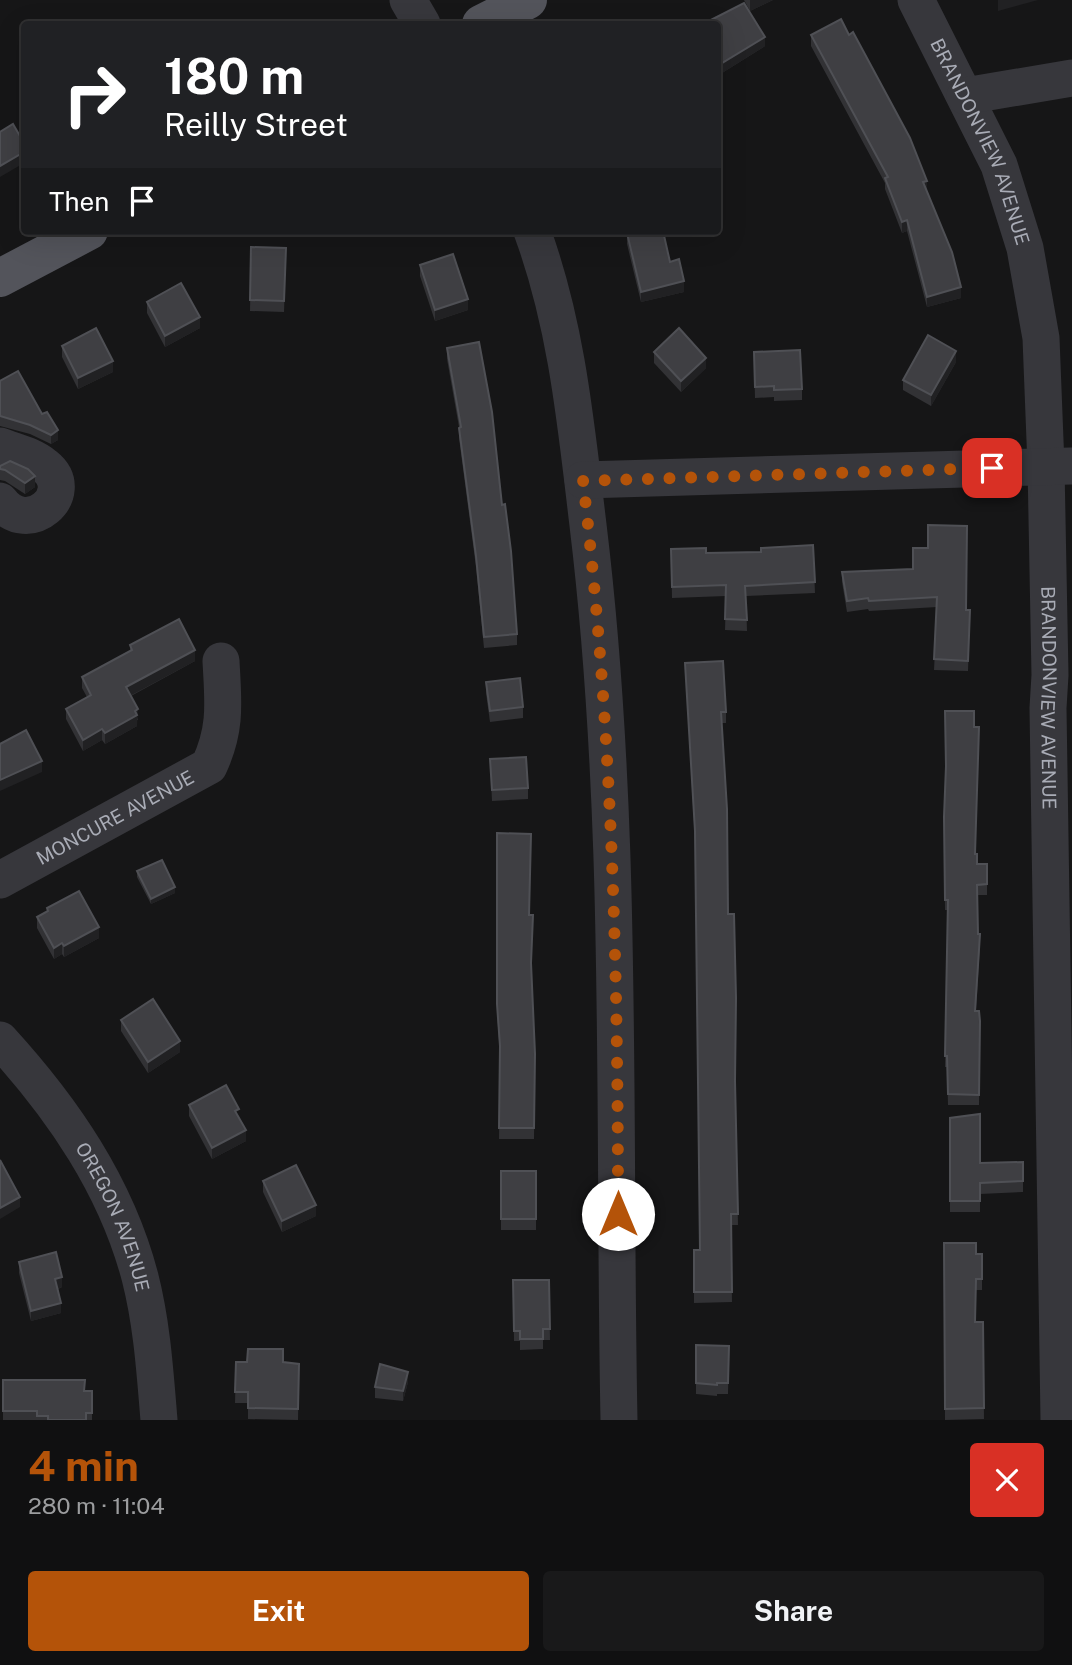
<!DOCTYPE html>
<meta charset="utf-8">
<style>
body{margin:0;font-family:"Public Sans",sans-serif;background:#19191a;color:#f1f3f6;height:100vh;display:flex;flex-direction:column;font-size:26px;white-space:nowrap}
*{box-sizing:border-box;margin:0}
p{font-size:23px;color:#9c9d9f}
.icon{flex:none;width:38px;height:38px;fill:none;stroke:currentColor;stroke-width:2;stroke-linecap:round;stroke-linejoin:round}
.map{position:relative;height:1420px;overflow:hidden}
.drawer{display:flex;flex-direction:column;background:#101011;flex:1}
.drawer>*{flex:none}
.hud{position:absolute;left:21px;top:21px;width:700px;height:214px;border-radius:7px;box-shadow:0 7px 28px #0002,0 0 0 2px #303031;background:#202124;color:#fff;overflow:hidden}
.pin{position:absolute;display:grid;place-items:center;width:60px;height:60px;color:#fff;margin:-30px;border-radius:14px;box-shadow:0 4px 10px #0006}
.me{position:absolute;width:77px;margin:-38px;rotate:0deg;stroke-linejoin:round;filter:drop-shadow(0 0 5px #0008)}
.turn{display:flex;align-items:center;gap:24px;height:147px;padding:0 28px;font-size:32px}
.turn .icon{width:91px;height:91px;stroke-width:2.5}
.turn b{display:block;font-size:49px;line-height:60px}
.then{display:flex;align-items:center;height:66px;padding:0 28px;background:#0003;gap:14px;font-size:26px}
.round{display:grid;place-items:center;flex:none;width:74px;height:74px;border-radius:7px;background:#19191a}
.summary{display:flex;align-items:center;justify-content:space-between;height:119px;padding:0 28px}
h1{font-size:42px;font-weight:700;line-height:52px;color:#b45309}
.primary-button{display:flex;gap:14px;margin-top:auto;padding:14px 28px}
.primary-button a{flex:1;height:80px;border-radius:7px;background:#b45309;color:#fff;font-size:28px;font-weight:700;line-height:80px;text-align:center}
.primary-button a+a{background:#19191a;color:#f1f3f6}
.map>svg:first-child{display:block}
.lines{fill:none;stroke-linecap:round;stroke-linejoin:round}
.minor{stroke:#37373c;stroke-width:37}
.major{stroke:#53545b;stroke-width:38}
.wall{fill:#323235}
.shaded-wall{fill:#212123}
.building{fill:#3f3f43;stroke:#4f5055;stroke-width:2}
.route{stroke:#b45309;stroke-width:12;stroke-dasharray:0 21.6}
.labels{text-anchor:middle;stroke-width:7;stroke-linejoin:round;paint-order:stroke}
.street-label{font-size:19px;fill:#a9acb6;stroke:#111112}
</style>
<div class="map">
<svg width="1072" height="1420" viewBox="0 0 1072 1420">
<rect width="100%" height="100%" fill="#161617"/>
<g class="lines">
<g class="minor">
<path d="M408,0L422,24"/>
<path id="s1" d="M916,0L999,165L1025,248L1041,338L1046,466L1050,675L1048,708L1059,1420"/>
<path d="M965,96L1072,78"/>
<path d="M532,231C567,326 576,425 588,525C624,822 613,1121 619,1420"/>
<path d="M0,446C15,452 32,455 45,466C79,493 28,539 0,501"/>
<path d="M583,480L1071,466"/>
<path id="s2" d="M0,880L209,766C227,728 223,701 221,661"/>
<path id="s3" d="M0,1040C63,1109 116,1186 140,1277C152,1324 155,1372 159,1420"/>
</g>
<g class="major">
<path d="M481,24L528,0"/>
<path d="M0,278L89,231"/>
</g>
</g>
<g class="wall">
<path d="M744,0H773L750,11Z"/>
<path d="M718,24L765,46L722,73L718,64Z"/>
<path d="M811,35L927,192L961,298L927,307L907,231L902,233L885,189V183L811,46Z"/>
<path d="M627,233L670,262L684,292L641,302L627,244Z"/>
<path d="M251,247L286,248L284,312L250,311Z"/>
<path d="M420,265L468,310L435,321L420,276Z"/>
<path d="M147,302L200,328L165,347L147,313Z"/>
<path d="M62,346L113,372L78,389L62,357Z"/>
<path d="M447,348L517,634V645L484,648L476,567L459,438V427L447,359Z"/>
<path d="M654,352L706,368L681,392L654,363Z"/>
<path d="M956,362L931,406L903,390V380Z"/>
<path d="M754,363L802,389V400L774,401V397L755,398Z"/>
<path d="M0,381L58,440L51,444L30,434L0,426Z"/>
<path d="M0,466L35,487L25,494L5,481L0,480Z"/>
<path d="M813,545L815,593L746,596L747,631L725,630L726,596L672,598L671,549L706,553L761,552Z"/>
<path d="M913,569L966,610H970L968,671L934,670L937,607L869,611L868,609L847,612L842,582V572Z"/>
<path d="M130,645L195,661L131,696L138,720H137V726L105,744L102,740L83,751L66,719V709L87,697L82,688V677L130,651Z"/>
<path d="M685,663L726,712V723H722L728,914L735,1085L738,1225H731L732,1302L694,1303V1250H700L695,842Z"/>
<path d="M486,682L523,707V718L490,722L486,693Z"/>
<path d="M490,759L528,788V799L492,801Z"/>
<path d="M944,828L975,854L977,864L987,884V895H977L978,934L980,945L976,1011L980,1021L979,1105H948L947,1067H945L948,910H945Z"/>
<path d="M497,833L529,915L535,1054L534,1139H499L500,1055L497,1014Z"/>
<path d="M137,871L175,893L151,904L137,877Z"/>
<path d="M47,908L99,938L64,957L62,954L54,959L37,928V917L47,912Z"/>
<path d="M121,1020L180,1052L148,1073L121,1031Z"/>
<path d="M189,1105L239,1118L246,1141L212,1159L189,1116Z"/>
<path d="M950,1118L980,1163L1023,1162V1192L980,1194V1212H950Z"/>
<rect x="501" y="1171" width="35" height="59"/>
<path d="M263,1181L316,1216L282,1232L263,1192Z"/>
<path d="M944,1243L976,1254H982V1290H976L975,1322H983L984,1419L945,1420Z"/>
<path d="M19,1262L62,1287L58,1289L61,1313L31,1321L19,1273Z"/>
<path d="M513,1280H549L550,1340H543V1349L520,1350V1341H514Z"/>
<path d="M696,1345L729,1346L728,1394H717V1396L696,1394Z"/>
<path d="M236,1362H283L299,1364L298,1420L248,1419V1403H235Z"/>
<path d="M3,1380L84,1391H92V1420H3Z"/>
<path d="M408,1382L403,1401L375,1398V1387Z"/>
</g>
<g class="shaded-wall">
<path d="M750,0H773L750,11Z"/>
<path d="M998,0H1038L998,11Z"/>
<path d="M765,37V46L722,73V63Z"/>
<path d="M24,152V163L0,177V166Z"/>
<path d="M927,181V192L923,182Z"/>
<path d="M907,220V231L902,233V222Z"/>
<path d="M684,281V292L641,302V292Z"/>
<path d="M961,287V298L927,307V297Z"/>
<path d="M468,299V310L435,321V310Z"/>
<path d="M200,317V328L165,347V336Z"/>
<path d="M956,351V362L931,406V395Z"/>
<path d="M706,358V368L681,392V381Z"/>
<path d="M113,361V372L78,389V378Z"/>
<path d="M58,430V440L51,444V435Z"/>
<path d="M35,476V487L25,494V483Z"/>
<path d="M195,650V661L126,698V687Z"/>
<path d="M138,709L137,726L105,744V733Z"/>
<path d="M102,729V740L83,751V740Z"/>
<path d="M42,761V772L0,791V780Z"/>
<path d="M175,887V893L151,904V899Z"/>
<path d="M99,927V938L64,957V946Z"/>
<path d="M62,943V954L54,959V948Z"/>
<path d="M180,1041V1052L148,1073V1062Z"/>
<path d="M246,1130V1141L212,1159V1148Z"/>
<path d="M20,1197V1207L0,1219V1208Z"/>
<path d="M316,1205V1216L282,1232V1221Z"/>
<path d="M62,1277V1287L55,1290V1279Z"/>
<path d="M61,1303V1313L31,1321V1311Z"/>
<path d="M408,1372V1382L403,1401V1391Z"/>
</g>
<g class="building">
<path d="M744,3L765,37L722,63L718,55V24H703Z"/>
<path d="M841,19L849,35L853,32L910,138L927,181L923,182L952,252L961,287L927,297L907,220L902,222L885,178L888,177L811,35Z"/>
<path d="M13,124L24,143V152L0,166V132Z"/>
<path d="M634,231H663L670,262L679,259L684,281L641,292L627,233Z"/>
<path d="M251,247L286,248L284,301L250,300Z"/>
<path d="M453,254L468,299L435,310L420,265Z"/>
<path d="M181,283L200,317L165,336L147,302Z"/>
<path d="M96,328L113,361L78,378L62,346Z"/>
<path d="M679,328L706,358L681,381L654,352Z"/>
<path d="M928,335L956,351L931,395L903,380Z"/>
<path d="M479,342L492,412L502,505L505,504L511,551L517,634L484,637L476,556L459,428L461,427L447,348Z"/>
<path d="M800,350L802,389L774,390V386L755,387L754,352Z"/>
<path d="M18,371L42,414L47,412L58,430L51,435L30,425L0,416V381Z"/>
<path d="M10,461L28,469L35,476L25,483L5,470L0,469V466Z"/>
<path d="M928,525L967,526L966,610H970L968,661L934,659L937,597L869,601L868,598L847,601L842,572L913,569V548H928Z"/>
<path d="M813,545L815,582L745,586L747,620L725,619L726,585L672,587L671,549L706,548V553L761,552V548Z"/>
<path d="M179,619L195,650L126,687L138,709L135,711L137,715L105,733L102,729L83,740L66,709L91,695L82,677L132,650L130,645Z"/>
<path d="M723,661L726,712H721L727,809L728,914H734L736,998L735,1081L738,1214H731L732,1292H694V1250H700L695,831L685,663Z"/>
<path d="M520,678L523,707L490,711L486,682Z"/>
<path d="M945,711H974V727H979L975,854H977V864H987V884L977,885L978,934H980L975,1011H979L980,1021L979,1095L948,1094L947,1056H945L948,900H945L944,817L946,766Z"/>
<path d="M26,730L42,761L0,780V744Z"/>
<path d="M526,757L528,788L492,790L490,759Z"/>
<path d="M497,833L531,834L529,915H533L531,963L535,1054L534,1128H499L500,1046L497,1004Z"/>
<path d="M162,860L175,887L151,899L137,871Z"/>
<path d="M79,891L99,927L64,946L62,943L54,948L37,917L48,911L47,908Z"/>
<path d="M153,999L180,1041L148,1062L121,1020Z"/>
<path d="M226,1085L239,1109L235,1111L246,1130L212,1148L189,1105Z"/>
<path d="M980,1114V1163L1023,1162V1181L980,1183V1201H950V1118Z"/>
<path d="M0,1160L20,1197L0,1208Z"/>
<path d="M296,1165L316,1205L282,1221L263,1181Z"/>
<rect x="501" y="1171" width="35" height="48"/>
<path d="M944,1243H976V1254H982V1279H976L975,1322H983L984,1408L945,1409Z"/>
<path d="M56,1252L62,1277L55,1279L61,1303L31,1311L19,1262Z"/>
<path d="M513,1280H549L550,1329H543V1339H520V1331H514Z"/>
<path d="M696,1345L729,1346L728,1383H717V1385L696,1383Z"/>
<path d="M248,1349H283V1362L299,1364L298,1409L248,1408V1392H235L236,1362H247Z"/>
<path d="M380,1364L408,1372L403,1391L375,1387Z"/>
<path d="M3,1380H85L84,1391H92V1413H86V1420H48V1416H37V1411H3Z"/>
</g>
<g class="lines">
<path class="route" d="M618,1214C618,969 612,724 583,481L992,468"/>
</g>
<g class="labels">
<g class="street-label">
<text dy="7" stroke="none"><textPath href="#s1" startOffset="156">BRANDONVIEW AVENUE</textPath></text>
<text dy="7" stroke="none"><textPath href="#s1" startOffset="723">BRANDONVIEW AVENUE</textPath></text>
<text dy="7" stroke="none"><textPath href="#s2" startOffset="131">MONCURE AVENUE</textPath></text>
<text dy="7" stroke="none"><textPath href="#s3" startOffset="212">OREGON AVENUE</textPath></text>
</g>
</g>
</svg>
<div class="pin" style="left:992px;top:468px;background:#d93025"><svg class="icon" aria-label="arrive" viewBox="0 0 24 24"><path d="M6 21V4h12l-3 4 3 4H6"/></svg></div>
<svg class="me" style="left:618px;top:1214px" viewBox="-20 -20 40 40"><circle r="19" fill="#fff"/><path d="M0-13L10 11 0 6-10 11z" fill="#b45309"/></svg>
<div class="hud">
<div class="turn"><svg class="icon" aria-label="right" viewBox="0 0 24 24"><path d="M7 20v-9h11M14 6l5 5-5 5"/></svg><div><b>180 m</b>Reilly Street</div></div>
<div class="then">Then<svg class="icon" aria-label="arrive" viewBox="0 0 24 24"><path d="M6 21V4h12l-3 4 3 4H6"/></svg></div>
</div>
</div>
<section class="drawer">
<div class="summary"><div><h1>4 min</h1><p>280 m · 11:04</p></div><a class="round" style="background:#d93025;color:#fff"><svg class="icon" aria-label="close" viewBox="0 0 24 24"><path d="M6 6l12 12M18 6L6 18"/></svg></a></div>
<div class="primary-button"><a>Exit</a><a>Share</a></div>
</section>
